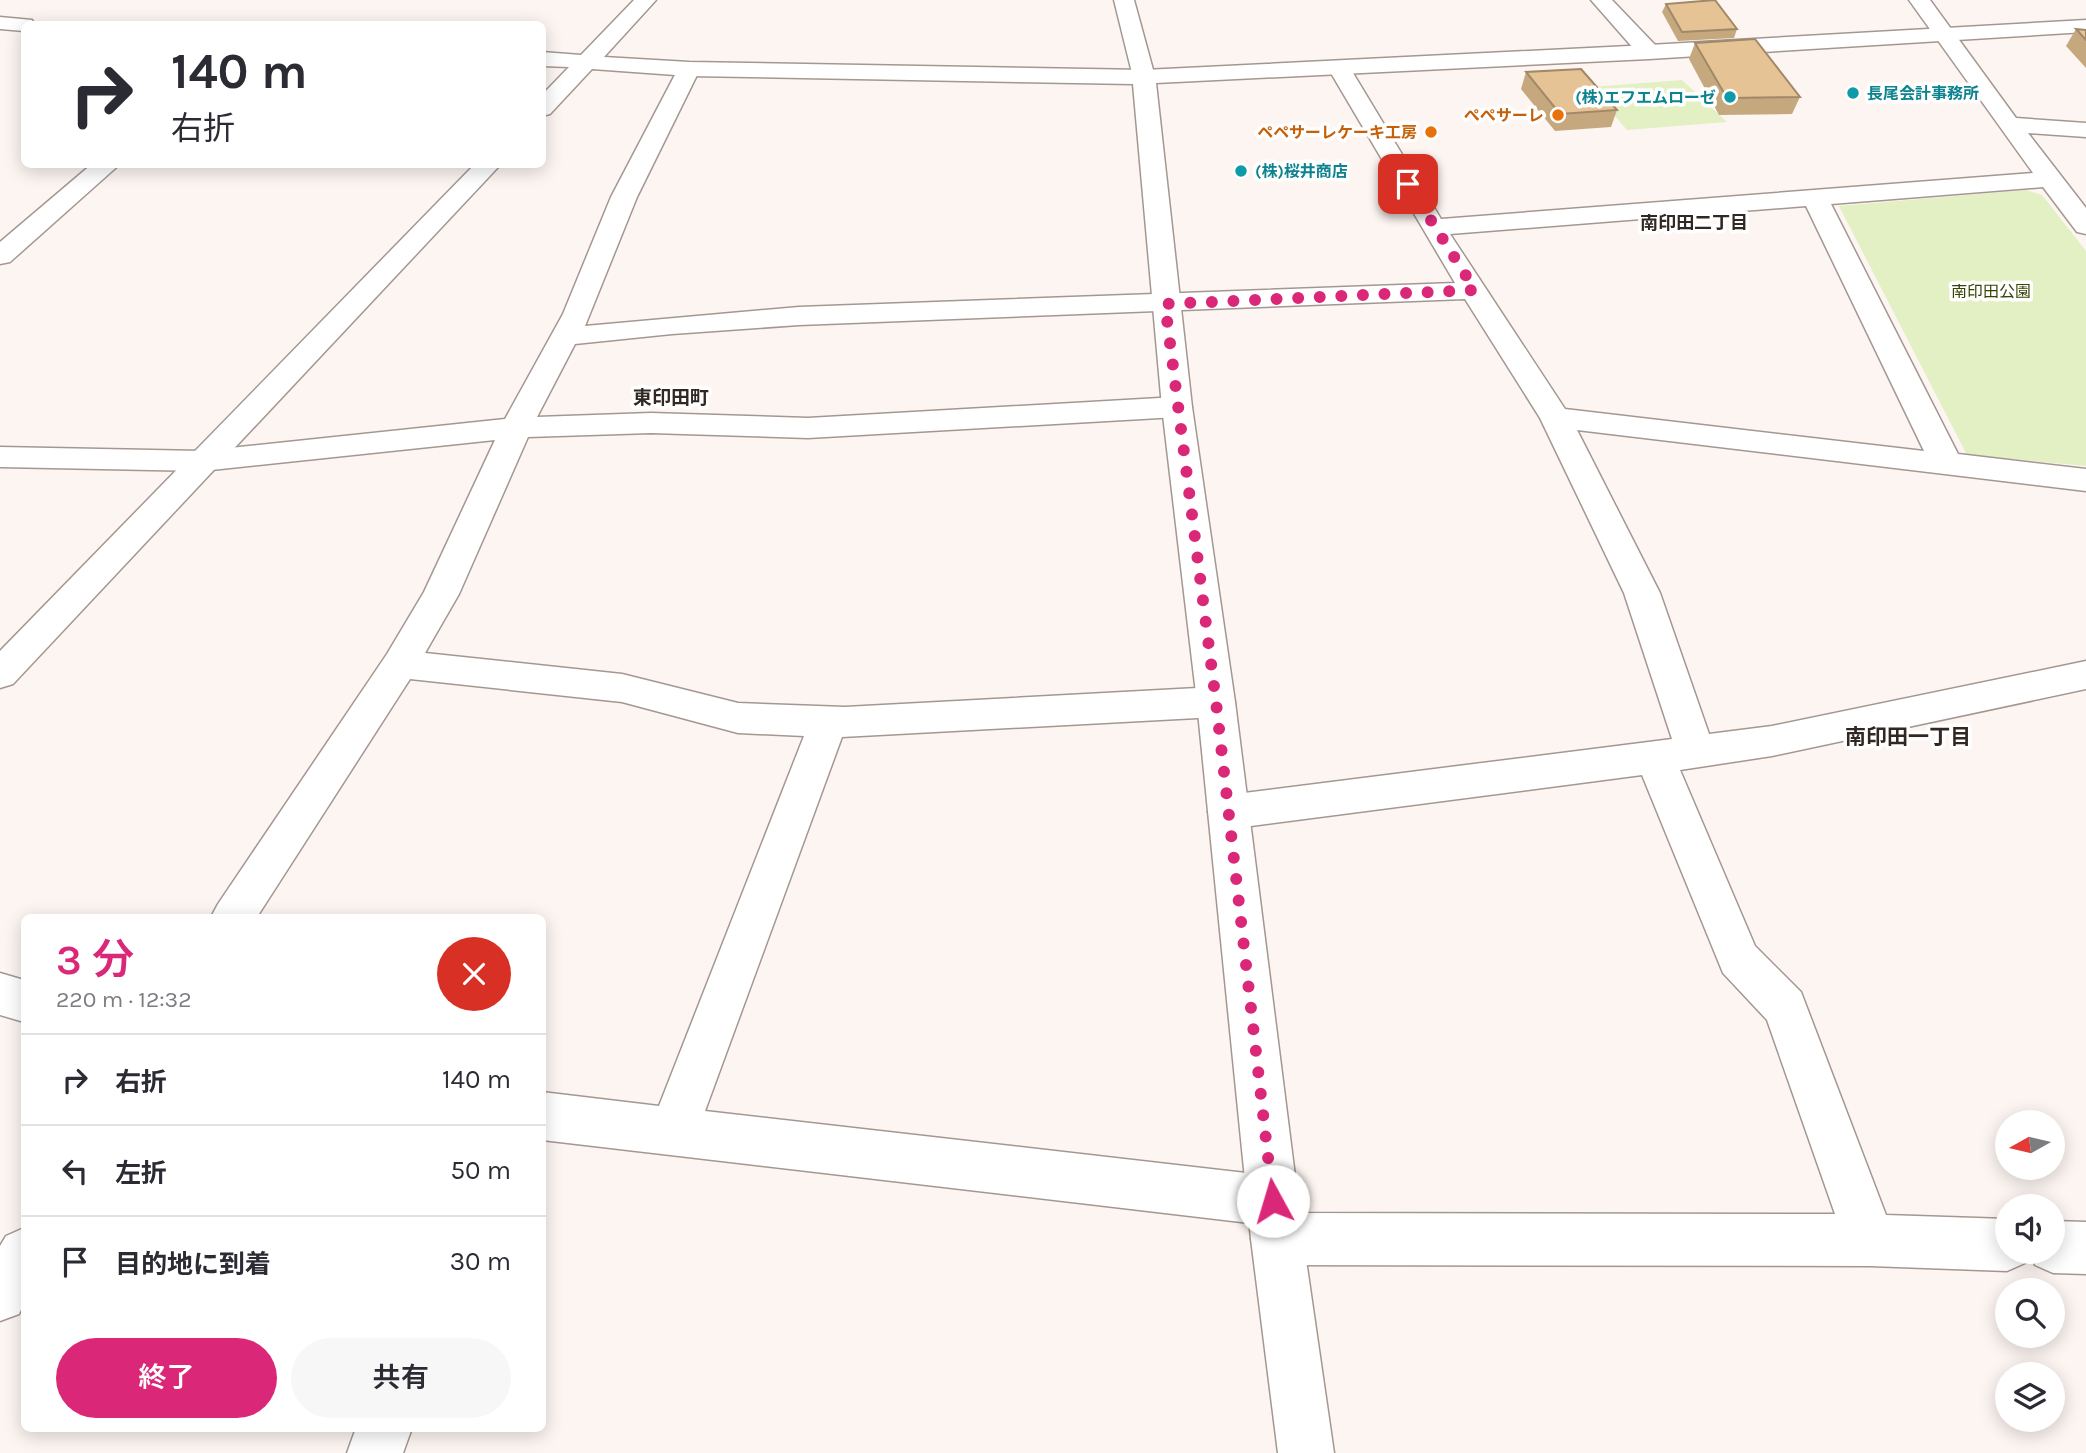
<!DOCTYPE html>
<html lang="ja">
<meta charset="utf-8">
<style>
body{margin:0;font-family:Karla,"Noto Sans JP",sans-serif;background:#f7f7f7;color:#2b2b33;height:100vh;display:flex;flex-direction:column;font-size:26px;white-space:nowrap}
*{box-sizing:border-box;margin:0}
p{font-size:23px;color:#7c7c81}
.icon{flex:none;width:38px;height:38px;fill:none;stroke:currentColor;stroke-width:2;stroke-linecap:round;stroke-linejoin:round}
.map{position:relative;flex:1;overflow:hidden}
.side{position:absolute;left:21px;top:914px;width:525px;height:518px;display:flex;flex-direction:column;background:#fff;border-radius:10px;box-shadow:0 4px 18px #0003}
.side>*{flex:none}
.banner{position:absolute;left:21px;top:21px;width:525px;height:147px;border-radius:10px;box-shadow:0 4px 18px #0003;background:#fff;color:#2b2b33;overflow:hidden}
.needle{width:46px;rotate:262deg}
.fabs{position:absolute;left:1995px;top:1110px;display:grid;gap:14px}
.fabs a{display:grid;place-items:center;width:70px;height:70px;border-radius:50%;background:#fff;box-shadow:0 4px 18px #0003;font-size:35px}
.pin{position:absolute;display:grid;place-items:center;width:60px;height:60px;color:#fff;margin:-30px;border-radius:14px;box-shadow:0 4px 10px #0006}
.me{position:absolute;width:77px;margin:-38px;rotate:354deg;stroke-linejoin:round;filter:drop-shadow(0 0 5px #0008)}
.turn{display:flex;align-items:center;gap:24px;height:147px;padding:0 35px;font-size:32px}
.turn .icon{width:91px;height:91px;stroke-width:2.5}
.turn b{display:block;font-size:49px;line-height:60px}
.round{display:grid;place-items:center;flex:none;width:74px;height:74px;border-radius:37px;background:#f7f7f7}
.headline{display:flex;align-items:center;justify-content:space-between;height:119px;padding:0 35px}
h1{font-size:42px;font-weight:600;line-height:52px;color:#db2777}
.primary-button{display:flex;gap:14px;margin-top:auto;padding:14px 35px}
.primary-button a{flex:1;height:80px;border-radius:42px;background:#db2777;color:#fff;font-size:28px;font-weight:600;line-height:80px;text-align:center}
.primary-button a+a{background:#f7f7f7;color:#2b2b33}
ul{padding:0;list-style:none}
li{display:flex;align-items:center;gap:21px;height:91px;padding:0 35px;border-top:2px solid #e1e1e2}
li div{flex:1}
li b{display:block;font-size:26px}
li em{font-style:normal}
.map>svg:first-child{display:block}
.green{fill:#e2f0c4}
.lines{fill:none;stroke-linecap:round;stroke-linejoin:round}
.minor-casing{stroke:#a49792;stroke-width:3}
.tertiary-casing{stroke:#a49792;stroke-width:3}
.minor{fill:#fff;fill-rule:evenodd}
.tertiary{fill:#fff;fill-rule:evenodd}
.wall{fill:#c6a87f}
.building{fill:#e6c394;stroke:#a18868;stroke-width:2}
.route{stroke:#db2777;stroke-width:12;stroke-dasharray:0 21.6}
.culture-dot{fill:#0f9aa8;stroke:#fff;stroke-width:2.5}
.food-dot{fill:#e8710a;stroke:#fff;stroke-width:2.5}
.labels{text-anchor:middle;stroke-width:7;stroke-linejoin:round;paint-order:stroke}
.far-culture-label{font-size:16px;font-weight:bold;fill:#0d838f;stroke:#fff;text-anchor:start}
.far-food-label{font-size:16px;font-weight:bold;fill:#c56008;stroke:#fff;text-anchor:end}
.far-park-label{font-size:16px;fill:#354305;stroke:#fff}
.far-neighbourhood-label{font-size:18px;font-weight:bold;fill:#312723;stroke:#fff}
.far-quarter-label{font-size:19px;font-weight:bold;fill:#312723;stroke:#fff}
.neighbourhood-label{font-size:21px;font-weight:bold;fill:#312723;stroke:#fff}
</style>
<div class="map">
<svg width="2086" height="1453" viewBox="0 0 2086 1453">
<rect width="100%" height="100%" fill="#fdf5f1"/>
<g class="green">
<path d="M1682,80L1727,122L1627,130L1590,87Z"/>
<path d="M2026,190L2042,195L2086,251V466L1967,455L1839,206Z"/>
</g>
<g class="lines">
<defs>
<g id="minor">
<path d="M1114,0H1134L1155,77L1152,82H1136L1133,77Z"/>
<path d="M1591,0H1612L1657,47L1660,52L1657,57H1641Z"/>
<path d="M1909,0H1930L2016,118L2086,123V137L2028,133L2086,208V234L2077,232L2043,187L1831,204L1958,454L2086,469V491L1577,430L1660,593L1709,734L1772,726L2086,661V689L1772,756L1680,770L1755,946L1801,992L1886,1215L2007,1219V1251H2053V1221L2086,1222V1274L2053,1273L2035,1265L2030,1252L2025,1263L2007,1271L1870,1266L1277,1265L1259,1257L1251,1239L1258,1224L542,1140V1092L659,1106L804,736L738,733L622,702L410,679L257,917H211L218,904L387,654L424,592L495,440L202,471L0,467V447L202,451L505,419L563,314L611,197L678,69L681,64H697L700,69L637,197L585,326L799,307L1455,283L1328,68L1331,63H1347L1350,68L1441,219L2033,173ZM1806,206L1924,451L1565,409L1450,234ZM1465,299L1540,418L1624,593L1672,739L1228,795L1214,800L1208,812L1214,824L1228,829L1642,775L1723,973L1767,1020L1835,1214L1293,1213L1298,1201L1291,1183L1273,1176L705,1111L842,737L1216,717L1229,712L1235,702L1229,692L1216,687L845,707L738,703L622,674L425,653L459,594L528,437L651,433L808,438L1177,417L1188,414L1192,407L1188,400L1177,397L808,418L651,413L537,417L575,344L672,334L799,325Z"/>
<path d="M92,164H120L10,262L0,264V242Z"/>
<path d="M0,973L24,980V1022L0,1015Z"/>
<path d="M24,1228V1303L19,1314L0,1321V1246L6,1236Z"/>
<path d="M356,1428H412L403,1453H347Z"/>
</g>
<g id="tertiary">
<path d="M634,0H656L604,57L689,62L1144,70L1649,45L2086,20V32L1649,59L1156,83L1192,407L1235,702L1303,1239L1334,1453H1278L1251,1239L1197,702L1162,407L1133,84L689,76L592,69L550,114L542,116V95L569,67L542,66V52L581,55Z"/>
<path d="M0,17L32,20L34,24H24V31L0,29Z"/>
<path d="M475,164H501L13,684L0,688V651Z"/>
</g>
</defs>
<use href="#minor" class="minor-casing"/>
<use href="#tertiary" class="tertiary-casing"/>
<use href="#minor" class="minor"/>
<use href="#tertiary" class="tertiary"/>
</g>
<g class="wall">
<path d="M1666,4L1737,29L1734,38L1678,41L1662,12Z"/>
<path d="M2076,29L2086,30V68L2066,46Z"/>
<path d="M1695,43L1800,97L1792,114L1719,115L1689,59Z"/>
<path d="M1526,72L1617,110L1611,127L1555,131L1521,89Z"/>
</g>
<g class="building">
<path d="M1715,0L1737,29L1682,32L1666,4Z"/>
<path d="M2076,29L2086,30V40Z"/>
<path d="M1755,39L1800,97L1727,98L1695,43Z"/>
<path d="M1581,69L1617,110L1560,114L1526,72Z"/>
</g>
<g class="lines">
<path class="route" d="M1273,1201L1216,702L1165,304L1475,290L1408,184"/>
</g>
<g class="culture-dot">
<circle cx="1853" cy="93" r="7"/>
<circle cx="1730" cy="97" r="7"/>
<circle cx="1241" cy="171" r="7"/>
</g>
<g class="food-dot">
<circle cx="1558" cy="115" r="7"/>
<circle cx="1431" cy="132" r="7"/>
</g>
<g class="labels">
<g class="far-culture-label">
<text x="1867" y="99">長尾会計事務所</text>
<text x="1716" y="103" text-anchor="end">(株)エフエムローゼ</text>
<text x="1255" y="177">(株)桜井商店</text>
</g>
<g class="far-food-label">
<text x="1544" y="121">ぺぺサーレ</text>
<text x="1417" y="138">ペペサーレケーキ工房</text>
</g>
<g class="far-park-label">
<text x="1991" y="297">南印田公園</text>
</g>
<g class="far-neighbourhood-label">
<text x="1694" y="229">南印田二丁目</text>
</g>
<g class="far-quarter-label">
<text x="671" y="404">東印田町</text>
</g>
<g class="neighbourhood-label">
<text x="1908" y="744">南印田一丁目</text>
</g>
</g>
</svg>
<div class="fabs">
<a><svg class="needle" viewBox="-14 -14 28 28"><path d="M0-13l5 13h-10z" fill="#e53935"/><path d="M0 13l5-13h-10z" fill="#7c7c81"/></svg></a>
<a><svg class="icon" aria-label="sound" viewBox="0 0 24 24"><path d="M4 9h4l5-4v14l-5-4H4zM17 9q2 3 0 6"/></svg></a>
<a><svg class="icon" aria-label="search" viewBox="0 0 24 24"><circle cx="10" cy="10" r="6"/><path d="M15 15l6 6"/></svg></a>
<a><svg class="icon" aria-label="layers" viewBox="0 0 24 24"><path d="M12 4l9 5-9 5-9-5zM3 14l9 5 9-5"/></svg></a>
</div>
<div class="pin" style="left:1408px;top:184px;background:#d93025"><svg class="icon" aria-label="arrive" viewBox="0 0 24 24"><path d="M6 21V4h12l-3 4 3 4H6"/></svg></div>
<svg class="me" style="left:1273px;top:1201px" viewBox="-20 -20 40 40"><circle r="19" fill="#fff"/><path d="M0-13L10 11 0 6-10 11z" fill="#db2777"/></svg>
<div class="banner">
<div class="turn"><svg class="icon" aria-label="right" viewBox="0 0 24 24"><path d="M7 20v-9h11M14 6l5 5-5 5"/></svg><div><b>140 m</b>右折</div></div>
</div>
<section class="side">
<div class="headline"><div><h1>3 分</h1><p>220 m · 12:32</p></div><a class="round" style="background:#d93025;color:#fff"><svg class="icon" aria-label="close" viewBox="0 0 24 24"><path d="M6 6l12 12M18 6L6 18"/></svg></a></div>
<ul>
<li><svg class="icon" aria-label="right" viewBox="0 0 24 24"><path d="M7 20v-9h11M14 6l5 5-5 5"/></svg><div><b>右折</b></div><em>140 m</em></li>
<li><svg class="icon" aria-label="left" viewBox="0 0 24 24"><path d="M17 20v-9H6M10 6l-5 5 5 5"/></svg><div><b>左折</b></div><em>50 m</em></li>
<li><svg class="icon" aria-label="arrive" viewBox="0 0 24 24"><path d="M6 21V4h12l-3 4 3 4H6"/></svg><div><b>目的地に到着</b></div><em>30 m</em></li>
</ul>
<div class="primary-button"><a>終了</a><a>共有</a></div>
</section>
</div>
